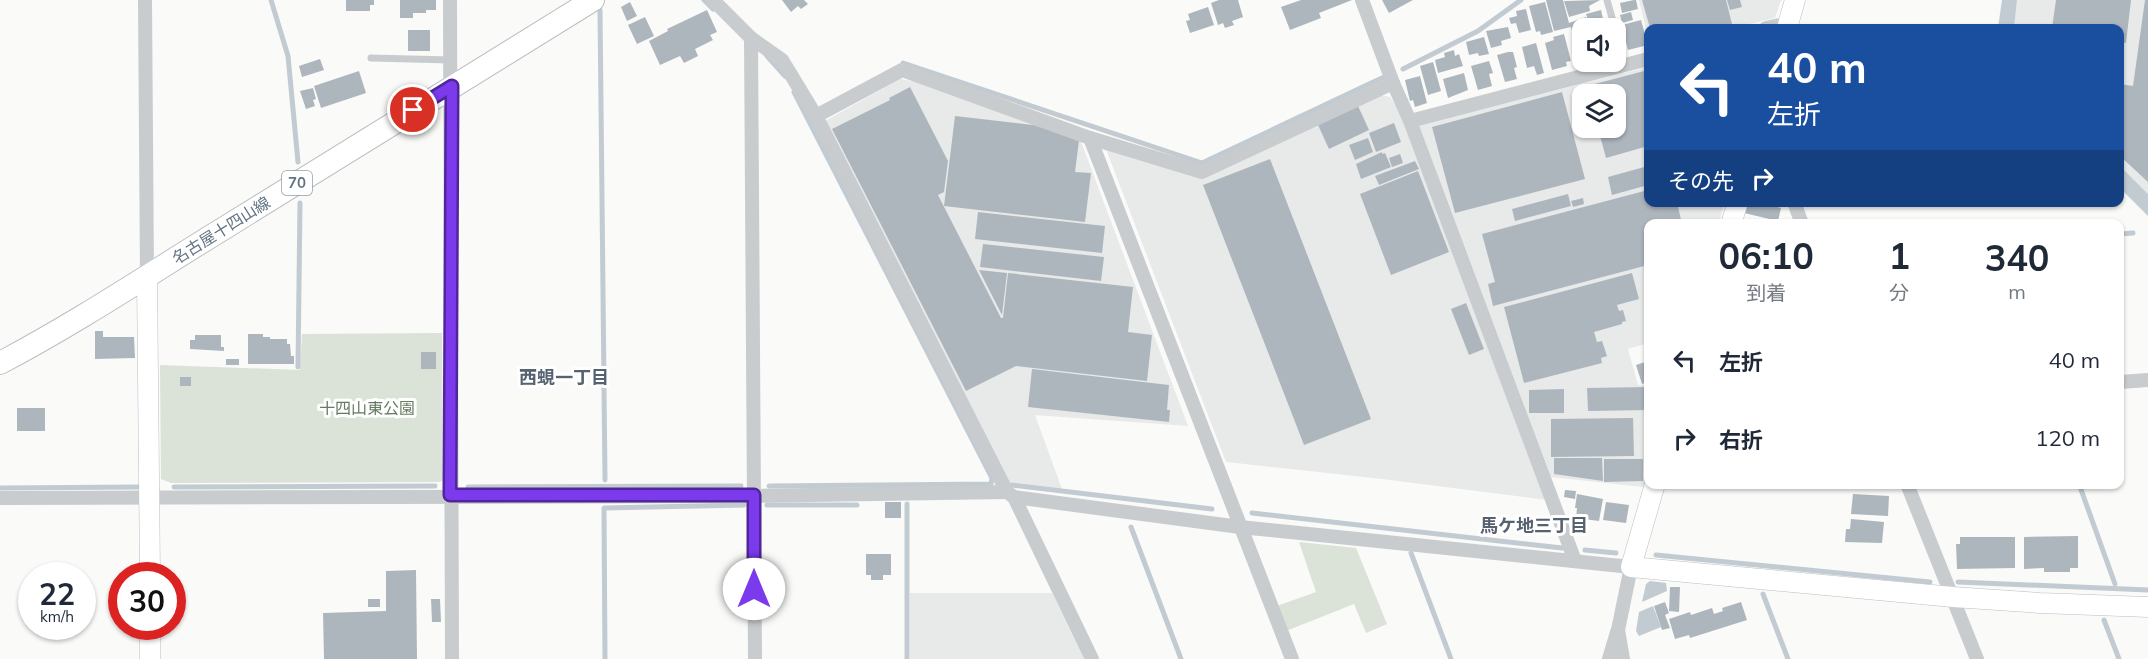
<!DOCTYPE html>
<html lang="ja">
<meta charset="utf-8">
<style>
body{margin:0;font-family:Mulish,"Noto Sans JP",sans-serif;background:#f2f2f3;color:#1f2937;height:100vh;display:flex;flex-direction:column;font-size:22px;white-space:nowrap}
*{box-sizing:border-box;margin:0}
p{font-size:20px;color:#747a83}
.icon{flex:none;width:33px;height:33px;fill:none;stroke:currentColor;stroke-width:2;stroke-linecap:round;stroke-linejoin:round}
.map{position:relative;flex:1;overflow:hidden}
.details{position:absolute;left:1644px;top:219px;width:480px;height:270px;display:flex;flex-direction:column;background:#fff;border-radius:12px;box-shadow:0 2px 4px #0004}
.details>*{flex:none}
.banner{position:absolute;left:1644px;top:24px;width:480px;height:183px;border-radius:12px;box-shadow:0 2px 4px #0004;background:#1a4fa0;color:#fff;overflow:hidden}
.controls{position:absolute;left:1572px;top:18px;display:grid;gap:12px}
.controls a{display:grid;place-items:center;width:54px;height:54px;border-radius:12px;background:#fff;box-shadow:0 2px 4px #0004;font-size:30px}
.speed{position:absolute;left:18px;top:562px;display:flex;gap:12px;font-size:30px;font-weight:700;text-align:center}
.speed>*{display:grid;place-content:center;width:78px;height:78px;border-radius:50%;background:#fff;box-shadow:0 2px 4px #0004;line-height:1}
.speed small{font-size:15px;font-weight:400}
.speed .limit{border:9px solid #d22;background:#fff;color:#111}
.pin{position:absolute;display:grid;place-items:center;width:51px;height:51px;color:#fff;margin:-26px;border:3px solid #fff;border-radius:50%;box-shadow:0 2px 6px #0007}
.me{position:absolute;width:66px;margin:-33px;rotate:0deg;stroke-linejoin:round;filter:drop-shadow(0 0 4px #0008)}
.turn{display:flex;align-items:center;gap:21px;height:126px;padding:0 24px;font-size:27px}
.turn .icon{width:78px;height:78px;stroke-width:2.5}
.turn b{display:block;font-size:42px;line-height:51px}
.then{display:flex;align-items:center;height:57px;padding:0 24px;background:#0003;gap:12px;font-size:22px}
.eta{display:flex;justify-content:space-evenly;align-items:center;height:102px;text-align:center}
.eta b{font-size:36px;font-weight:700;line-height:42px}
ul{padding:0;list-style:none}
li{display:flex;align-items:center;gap:18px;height:78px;padding:0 24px}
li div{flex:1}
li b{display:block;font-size:22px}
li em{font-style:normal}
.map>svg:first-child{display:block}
.built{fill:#e8e9e9;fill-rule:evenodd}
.green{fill:#dbe2d8}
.water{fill:#c2cbd1}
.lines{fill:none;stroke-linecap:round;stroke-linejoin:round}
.stream{stroke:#c2cbd1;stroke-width:5}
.building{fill:#aeb6bd}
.secondary-casing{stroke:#babfc4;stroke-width:21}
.primary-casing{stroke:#bbbfc3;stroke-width:24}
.lane{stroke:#c8cccf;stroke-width:7}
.street{stroke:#c8cccf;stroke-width:14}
.secondary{stroke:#fff;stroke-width:20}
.primary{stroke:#fff;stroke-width:22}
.route-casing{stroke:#51269a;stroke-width:15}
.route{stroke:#7c3aed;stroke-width:10}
.labels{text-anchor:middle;stroke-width:6;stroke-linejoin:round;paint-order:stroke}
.shield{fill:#fff;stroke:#929ea9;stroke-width:1.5}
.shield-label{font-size:15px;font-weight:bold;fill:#637484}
.street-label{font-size:16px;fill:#637484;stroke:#fff}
.park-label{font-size:16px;fill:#667b62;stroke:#fff}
.neighbourhood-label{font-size:18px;font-weight:bold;fill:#56626f;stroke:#fff}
</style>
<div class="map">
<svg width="2148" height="659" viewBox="0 0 2148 659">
<rect width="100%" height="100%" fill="#fafaf8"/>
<g class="built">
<path d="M1639,0H1781L1775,18L1732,28H1648V37Z"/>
<path d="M2017,0H2148V194L2120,166V28H2014Z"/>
<path d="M1648,67V202L1724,203L1719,223L1648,224V343L1628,349L1638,385L1648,386V469L1643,487L1551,477L1419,125ZM1582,94H1616V128H1582Z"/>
<path d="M900,79L918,82L1080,139L1188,426L1035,415L1062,489L1008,482L825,121Z"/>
<path d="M1379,95L1390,97L1397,107L1547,500L1382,479L1226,462L1106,149L1202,177Z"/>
<path d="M910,593H1052L1084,659H910Z"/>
</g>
<g class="green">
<path d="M442,333L443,480L440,482L171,483L161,479L160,365L300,370L302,334Z"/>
<path d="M1299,542L1356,548L1387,624L1366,633L1354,604L1286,631L1277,606L1316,592Z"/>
</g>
<g class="water">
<path d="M2002,0H2017L2014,28H1998Z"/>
<path d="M2120,166L2148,194V216L2120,188Z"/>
<path d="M1650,581L1666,583L1667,591L1642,602L1646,584Z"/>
<path d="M1653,606L1661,627L1639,636L1636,631L1639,612Z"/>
</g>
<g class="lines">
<g class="stream">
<path d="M271,0L288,56L298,162"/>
<path d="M704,0L713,9"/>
<path d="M600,10L605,480"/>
<path d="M767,56L785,76"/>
<path d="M903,63L1202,163L1384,77"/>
<path d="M1403,69L1478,31L1521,0"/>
<path d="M2120,234L2133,233"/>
<path d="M298,367L300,203"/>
<path d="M2079,484L2115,584"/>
<path d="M1011,485L1212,509"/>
<path d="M769,486L991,484L992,478L794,92"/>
<path d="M174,487L435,486"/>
<path d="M468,487L741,486"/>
<path d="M0,488L138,487"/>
<path d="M907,504V659"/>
<path d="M767,505H857"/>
<path d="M1252,513L1562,548"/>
<path d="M1131,527L1181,659"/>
<path d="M1585,550L1616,553"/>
<path d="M1411,553L1451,659"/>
<path d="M1656,555L1930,582"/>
<path d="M1958,582L2148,590"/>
<path d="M1763,594L1788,659"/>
<path d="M2104,620L2119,659"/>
<path d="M605,659L604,508L744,505"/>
</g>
</g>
<g class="building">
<path d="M346,0H374V5H370V11H346Z"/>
<path d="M400,0H436V10H426V13H413V18H400Z"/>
<path d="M782,0H804L808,4L801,9L798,6L791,12Z"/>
<path d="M1219,0H1238L1243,17L1232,21L1234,25L1225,28L1223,23L1218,25L1211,3Z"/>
<path d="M1301,0H1352L1319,13L1321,18L1290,30L1281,7Z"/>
<path d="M1382,0H1413L1389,13Z"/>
<path d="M1546,0H1563L1569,23L1586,17L1588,25L1597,22L1589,23L1586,14L1601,10L1605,28H1582V41L1575,43L1571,27L1554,31Z"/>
<path d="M1600,0L1589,6L1590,11L1569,17L1564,1Z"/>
<path d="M1634,0H1636L1638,9L1622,13L1620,3Z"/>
<path d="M1642,0H1726L1732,24L1716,28H1650Z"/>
<path d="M1727,0H1740L1742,7L1730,10Z"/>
<path d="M2056,0H2131L2126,43L2120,42V28H2052Z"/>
<path d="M2145,0H2148V182L2120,156V84L2133,86Z"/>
<path d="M630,2L637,16L627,21L621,7Z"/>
<path d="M1545,2L1553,32L1541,35L1540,31L1536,32L1529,6Z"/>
<path d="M1208,7L1214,25L1190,33L1186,21L1190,20L1188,14Z"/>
<path d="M1526,9L1531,30L1519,33L1516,23L1511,24L1509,18L1517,16L1516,11Z"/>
<path d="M707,10L717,32L710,35L713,40L695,49L698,56L684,63L680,56L660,65L649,41L668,31L667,29Z"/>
<path d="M1631,12L1633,20L1622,23L1620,15Z"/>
<path d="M645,17L654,36L637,44L628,25Z"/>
<path d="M1641,20L1648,45L1628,50L1622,25Z"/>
<path d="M1508,27L1511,38L1501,41L1502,45L1491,48L1486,31Z"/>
<rect x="408" y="30" width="22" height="21"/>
<path d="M1564,34L1571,61L1566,62L1567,66L1552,70L1545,43L1554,40L1553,37Z"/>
<path d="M1484,37L1489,54L1479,56L1478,53L1469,55L1466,42Z"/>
<path d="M1536,43L1544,73L1537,75L1534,66L1527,68L1522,47Z"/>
<path d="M1581,43L1582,62H1586V64L1581,66L1575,44Z"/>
<path d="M1454,50L1455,56L1459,54L1463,66L1438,73L1435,60L1445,57L1444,53Z"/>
<path d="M1508,52H1513L1517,67L1514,68L1517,79L1505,82L1497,55Z"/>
<path d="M320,59L324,70L302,77L299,66Z"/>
<path d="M1489,61L1493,73L1489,74L1492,86L1478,90L1471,66Z"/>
<path d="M1433,62L1441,91L1428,95L1420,66Z"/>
<path d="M1648,70V146L1606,158L1598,128H1616V94H1590L1587,86Z"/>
<path d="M359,71L366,93L321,108L314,86Z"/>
<path d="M1464,73L1468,90L1448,98L1443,79Z"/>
<path d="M1420,76L1427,103L1415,107L1413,100L1410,101L1405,80Z"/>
<path d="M910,87L948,161L944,192L938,195L1001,318H1003L1008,273L1133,287L1128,332L1152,335L1147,381L1016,366L966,391L832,129L890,100L889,98Z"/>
<path d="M313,88L316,99L313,100L315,106L306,109L300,91Z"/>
<path d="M1562,92L1585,179L1455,213L1432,127Z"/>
<path d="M1358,106L1369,130L1329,149L1318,125Z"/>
<path d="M955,116L1041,126L1079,141L1075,172L1091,173L1085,222L944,206Z"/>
<path d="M1394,123L1401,142L1376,152L1369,133Z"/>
<path d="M1368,138L1373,152L1355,160L1349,145Z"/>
<path d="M1382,152V154L1385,153L1391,167L1361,179L1356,164Z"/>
<path d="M1400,154L1403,163L1392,167L1389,158Z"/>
<path d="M1270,159L1371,419L1304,445L1203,185Z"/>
<path d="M1415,161L1419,169L1379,185L1375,176Z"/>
<path d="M1648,166V185L1612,195L1608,177Z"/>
<path d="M1418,171L1449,252L1391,275L1360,194Z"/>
<path d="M1648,190V202H1677L1682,224H1648V265L1493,306L1488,284L1495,282L1482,234Z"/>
<path d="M1568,194L1571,206L1515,221L1512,209Z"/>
<path d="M1583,198L1584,204L1573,207L1571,201Z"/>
<path d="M1747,202H1774L1773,206L1781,208L1778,221L1744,213Z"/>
<path d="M978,212L1105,226L1102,253L975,239Z"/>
<path d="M983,244L1104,257L1101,281L980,267Z"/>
<path d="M979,270L1007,273L1002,315Z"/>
<path d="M1632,273L1639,299L1617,305L1619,311L1623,310L1626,321L1622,322V324L1594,332L1597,342L1602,341L1607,356L1601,358L1602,363L1524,383L1504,307Z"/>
<path d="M1466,303L1484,349L1469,355L1451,309Z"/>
<path d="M95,331H103V337H134L135,358L95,359Z"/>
<path d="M248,334H263V337H270V339H287V344H290L291,356H294V364H248Z"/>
<path d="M195,335H221V347H224V351L190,349V340H195Z"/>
<rect x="421" y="352" width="15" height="17"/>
<rect x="226" y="359" width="13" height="6"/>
<path d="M1648,361V382L1642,384L1636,365Z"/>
<path d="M1032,369L1169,385L1167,410H1170L1169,422L1028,407Z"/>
<rect x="180" y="377" width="11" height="9"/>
<path d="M1648,387V410L1588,411L1587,388Z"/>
<path d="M1564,389V413H1529V390Z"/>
<rect x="17" y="408" width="28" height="23"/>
<path d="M1633,418L1634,456L1551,457V419Z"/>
<path d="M1554,458H1602L1603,481L1554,474Z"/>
<path d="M1604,459H1643V481L1604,482Z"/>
<path d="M1565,490L1576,491L1575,499L1564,497Z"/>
<path d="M1577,494L1603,499L1599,521L1576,518L1577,508H1575Z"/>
<path d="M1853,494L1889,496L1888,516L1851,514Z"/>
<rect x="885" y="502" width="16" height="16"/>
<path d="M1606,502L1629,505L1626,523L1603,520Z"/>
<path d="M1851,519L1884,522L1882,543L1845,542L1846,529H1850Z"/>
<path d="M2078,536V568H2070V572H2044V568L2024,569V537Z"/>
<path d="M1960,537H2015V568L1957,569L1956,544H1960Z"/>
<path d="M866,554H891V575H883V580H871V575H866Z"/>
<path d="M416,570L417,659H324L323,613L386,611V571Z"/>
<path d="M1670,587H1680L1679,612L1669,611Z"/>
<rect x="368" y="599" width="12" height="8"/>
<path d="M431,599H440L441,622H432Z"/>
<path d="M1665,602L1669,613L1665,615L1670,628L1662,630L1654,606Z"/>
<path d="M1741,602L1747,620L1690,638L1689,635L1675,639L1669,619L1690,612L1691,615L1712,608L1714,614L1723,611L1722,608Z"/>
</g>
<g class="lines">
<defs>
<g id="secondary">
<path d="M1787,28L1795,0"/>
<path d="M1731,224L1738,202"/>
<path d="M147,276L150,576"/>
<path d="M1655,484L1631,567L1953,597L2040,603L2148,607"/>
<path d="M150,627V659"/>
</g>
<path id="primary" d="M0,363C78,322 151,273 226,227C348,151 470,75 593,0"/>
</defs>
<use href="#secondary" class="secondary-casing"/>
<use href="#primary" class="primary-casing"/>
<g class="lane">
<path d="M1607,0L1615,28"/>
<path d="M1616,32L1624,65"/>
<path d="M371,58L451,60"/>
</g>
<g class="street">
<path d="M145,0L147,276"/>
<path d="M450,0L452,659"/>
<path d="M713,0L751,38L782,60L816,116L1007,492L1014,497L1240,527L1631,567L1618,630L1623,659"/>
<path d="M1362,0L1393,83"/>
<path d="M1766,28L1788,23"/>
<path d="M751,38L755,659"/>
<path d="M816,116L902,70L1090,138L1202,172L1393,83L1410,121L1575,561"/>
<path d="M1410,121L1648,59"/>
<path d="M1090,138L1292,659"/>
<path d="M1794,202L1802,224"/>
<path d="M2120,382L2148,380"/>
<path d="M1907,484L1977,659"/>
<path d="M1014,497L1092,659"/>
<path d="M0,498L754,496L1007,492"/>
<path d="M1609,659L1617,632"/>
</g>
<use href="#secondary" class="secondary"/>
<use href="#primary" class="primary"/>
</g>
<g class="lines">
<defs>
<path id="route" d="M413,110L452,86L450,495H754V589"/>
</defs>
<use href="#route" class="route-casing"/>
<use href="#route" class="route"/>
</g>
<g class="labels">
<rect class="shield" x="282" y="171" width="30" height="24" rx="4.5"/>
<g class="shield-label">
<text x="297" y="188">70</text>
</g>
<g class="street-label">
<text transform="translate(221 230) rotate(-32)" y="6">名古屋十四山線</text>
</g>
<g class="park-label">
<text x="367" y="414">十四山東公園</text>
</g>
<g class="neighbourhood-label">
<text x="564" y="384">西蜆一丁目</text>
<text x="1534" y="532">馬ケ地三丁目</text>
</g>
</g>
</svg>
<div class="controls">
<a><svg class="icon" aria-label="sound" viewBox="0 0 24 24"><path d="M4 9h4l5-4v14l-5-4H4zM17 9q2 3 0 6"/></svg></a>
<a><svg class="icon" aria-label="layers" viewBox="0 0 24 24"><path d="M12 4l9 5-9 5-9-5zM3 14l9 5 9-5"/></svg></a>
</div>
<div class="speed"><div>22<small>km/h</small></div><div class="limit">30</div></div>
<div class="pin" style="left:413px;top:110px;background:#d93025"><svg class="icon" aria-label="arrive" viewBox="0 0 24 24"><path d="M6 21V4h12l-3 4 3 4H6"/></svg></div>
<svg class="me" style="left:754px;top:589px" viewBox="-20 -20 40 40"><circle r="19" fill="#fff"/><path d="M0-13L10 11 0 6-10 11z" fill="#7c3aed"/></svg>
<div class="banner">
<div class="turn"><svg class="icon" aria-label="left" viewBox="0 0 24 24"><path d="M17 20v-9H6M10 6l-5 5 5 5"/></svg><div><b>40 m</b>左折</div></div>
<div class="then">その先<svg class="icon" aria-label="right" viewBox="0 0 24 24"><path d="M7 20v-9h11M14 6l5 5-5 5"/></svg></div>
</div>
<section class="details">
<div class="eta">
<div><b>06:10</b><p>到着</p></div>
<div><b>1</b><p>分</p></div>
<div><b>340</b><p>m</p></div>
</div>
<ul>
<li><svg class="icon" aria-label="left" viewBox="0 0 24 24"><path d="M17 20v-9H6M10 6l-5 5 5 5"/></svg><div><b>左折</b></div><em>40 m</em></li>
<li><svg class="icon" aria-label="right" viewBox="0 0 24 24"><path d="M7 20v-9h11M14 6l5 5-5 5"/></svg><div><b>右折</b></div><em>120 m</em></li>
</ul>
</section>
</div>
